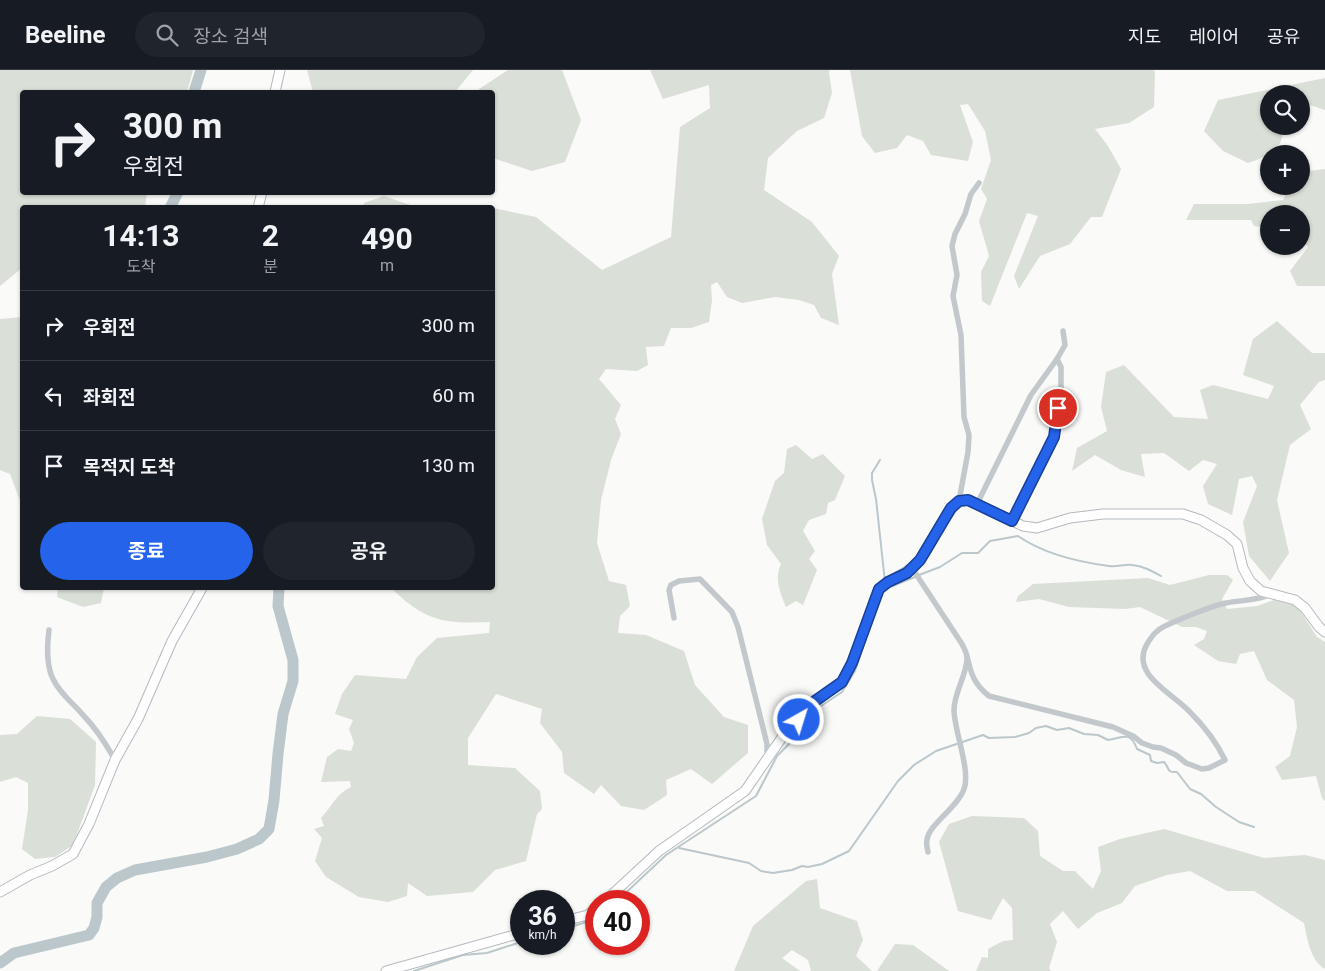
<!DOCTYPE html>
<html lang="ko">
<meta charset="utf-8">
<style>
body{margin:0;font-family:Roboto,"Noto Sans KR",sans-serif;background:#20242c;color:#f1f3f6;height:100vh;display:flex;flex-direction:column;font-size:19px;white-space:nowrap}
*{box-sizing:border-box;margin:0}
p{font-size:16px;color:#9ea1a6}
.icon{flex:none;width:28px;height:28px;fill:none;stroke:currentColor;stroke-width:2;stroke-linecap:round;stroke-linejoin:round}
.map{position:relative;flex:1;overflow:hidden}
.panel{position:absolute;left:20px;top:135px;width:475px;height:385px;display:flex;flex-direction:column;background:#171b24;border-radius:5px;box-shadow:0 1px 4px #0004}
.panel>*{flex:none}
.top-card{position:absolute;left:20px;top:20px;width:475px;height:105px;border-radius:5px;box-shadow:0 1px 4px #0004;background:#171b24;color:#f1f3f6;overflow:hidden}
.tools{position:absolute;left:1260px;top:15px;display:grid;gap:10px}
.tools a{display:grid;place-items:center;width:50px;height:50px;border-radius:50%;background:#171b24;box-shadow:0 1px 4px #0004;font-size:25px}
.speed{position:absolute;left:510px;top:820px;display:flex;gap:10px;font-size:25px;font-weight:700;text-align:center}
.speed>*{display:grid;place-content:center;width:65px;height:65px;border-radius:50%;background:#171b24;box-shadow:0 1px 4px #0004;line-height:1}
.speed small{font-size:12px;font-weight:400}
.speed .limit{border:8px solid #d22;background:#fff;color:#111}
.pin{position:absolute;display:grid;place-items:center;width:42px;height:42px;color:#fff;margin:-21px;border:2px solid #fff;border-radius:50%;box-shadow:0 1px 5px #0007}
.me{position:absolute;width:55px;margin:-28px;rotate:39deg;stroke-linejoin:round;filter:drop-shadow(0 0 4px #0008)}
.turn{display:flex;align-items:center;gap:18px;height:105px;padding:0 20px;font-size:22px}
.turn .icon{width:65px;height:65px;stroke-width:2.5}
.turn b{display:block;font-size:35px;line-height:42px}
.eta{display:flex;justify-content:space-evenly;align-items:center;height:85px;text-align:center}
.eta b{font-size:30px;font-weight:700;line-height:35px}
.cta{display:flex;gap:10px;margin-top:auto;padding:10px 20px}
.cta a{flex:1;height:58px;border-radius:30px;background:#2563eb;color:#fff;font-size:20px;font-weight:700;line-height:58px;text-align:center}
.cta a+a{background:#20242c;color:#f1f3f6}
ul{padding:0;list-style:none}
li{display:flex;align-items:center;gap:15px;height:70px;padding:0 20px;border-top:1px solid #363941}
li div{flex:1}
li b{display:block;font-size:19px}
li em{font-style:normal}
header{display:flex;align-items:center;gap:30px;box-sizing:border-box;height:70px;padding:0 25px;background:#171b24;border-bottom:1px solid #363941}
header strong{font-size:24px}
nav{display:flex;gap:28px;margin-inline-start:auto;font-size:18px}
.search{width:350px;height:45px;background:#20242c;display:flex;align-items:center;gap:12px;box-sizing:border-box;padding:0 18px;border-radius:28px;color:#9ea1a6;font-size:19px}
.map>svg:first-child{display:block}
.green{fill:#dadfd7}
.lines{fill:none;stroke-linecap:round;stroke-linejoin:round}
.stream{stroke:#bbc7cb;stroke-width:2}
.river{stroke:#bbc7cb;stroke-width:11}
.secondary-casing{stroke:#b3babf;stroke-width:11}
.street{stroke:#c3c8cc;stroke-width:5.5}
.secondary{stroke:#fff;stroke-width:9}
.route-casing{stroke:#184099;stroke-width:12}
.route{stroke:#2563eb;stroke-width:9}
</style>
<header>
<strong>Beeline</strong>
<div class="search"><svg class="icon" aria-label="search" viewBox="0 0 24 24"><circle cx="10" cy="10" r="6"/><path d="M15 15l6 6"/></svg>장소 검색</div>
<nav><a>지도</a><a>레이어</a><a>공유</a></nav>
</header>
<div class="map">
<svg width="1325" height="901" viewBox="0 0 1325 901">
<rect width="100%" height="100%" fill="#fafaf8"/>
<g class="green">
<path d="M0,0H193L187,22H22V122L147,123L145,137L22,138V198L0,216Z"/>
<path d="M307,0H473L455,22H313Z"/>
<path d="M508,0H562L581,50L565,92L532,101L493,88L492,22H476L479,19Z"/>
<path d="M650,0H830L829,2L832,23L824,48L797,61L768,88L764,120L812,152L839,186L832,204L839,255L821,248L814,235L799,230L775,227L742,233L727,227L717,212L711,215L712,231L709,252L691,258H671L664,276L646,277L648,295L637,301L606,299L599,309L621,335L615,349L621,364L611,390L601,430L597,473L609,511L626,515L630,536L620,546L618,563L646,565L684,581L695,615L724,647L748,655V683L712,714L691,699L666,710L667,725L644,740L621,736L601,715L594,724L564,703L562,682L540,653L542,639L496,624L468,668V695L515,698L540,721L542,739L537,744L526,791L495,800L473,822L427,826L408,813L407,826L388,832L359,827L326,807L315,791L322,768L314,759L324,756L321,748C333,735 336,724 351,717L350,711L321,712L327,687L338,679L351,681L354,673L349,659L353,650L335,644L342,624L355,605L406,609L417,587L437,568L489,563L490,552C443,554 425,551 391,518H492V446L495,444L492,442L493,138L536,147L602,200L671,167L680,57L710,38L709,15L663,29Z"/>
<path d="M850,0H1154L1155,4L1154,37L1129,53L1095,59L1108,76L1121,99L1102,147H1091L1070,174L1040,186L1019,219L1014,206L1038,146L1027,143L990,236L982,231L981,202L989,186L979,151L987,129L981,119L991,90L985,61L968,34L960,35L973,72L968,91L931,85L923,71L907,65L897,78L875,83L862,66Z"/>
<path d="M1325,8V40L1310,35L1301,38V24H1269V56H1284C1282,82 1270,85 1248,93L1223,81L1204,61L1218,30Z"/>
<path d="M1325,99V216H1297L1290,201L1308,177L1301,168V144H1269V158L1254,156L1251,150H1186L1194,134H1248L1283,130L1290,116H1301V102Z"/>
<path d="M384,126L416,137H363L364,133Z"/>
<path d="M22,247V436L10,404L0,400V249Z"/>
<path d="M1277,251L1312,283H1325V310L1319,312L1300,335L1311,359L1290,375L1277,430L1289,483L1270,511L1249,486L1243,452L1257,416L1252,406L1239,409L1232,445L1208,434L1203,416L1217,394L1203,390L1189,401L1164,383L1141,384L1145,407L1121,400L1095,385L1072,401L1077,378L1107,361L1101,337L1106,302L1124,295L1174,347L1208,349L1200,320L1213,315L1268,329L1274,316L1243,305L1253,269Z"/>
<path d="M796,375L812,389L823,384L845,406L835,430L828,433L826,444L809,450L803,461L815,481L809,489L817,500L803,535L796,531L786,537C780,522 774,509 781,494L767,475L762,449L775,411L784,403L787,379Z"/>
<path d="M1209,505H1227L1233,510L1222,529L1227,539L1257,536L1274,530L1297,536L1317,567L1325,572V731L1322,728L1316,706L1282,710L1275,697L1290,686L1297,657L1294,630L1267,610L1254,581L1240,584L1236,594L1218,591L1194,575L1204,569L1207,561L1196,557H1182L1140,537L1125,539L1069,537L1039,529L1016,532L1018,526L1033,514L1148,508L1170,515Z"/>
<path d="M58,518H104L101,533L83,537L57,527Z"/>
<path d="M37,646L70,649L96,672L95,715L73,775L55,787L35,789L22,779L28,740V713L16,707L0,712V665L17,664Z"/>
<path d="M972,746L1024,748L1038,761L1040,786L1063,801H1075L1093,819L1101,801L1098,777L1120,769L1164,759L1264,788L1305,785L1325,790V899C1310,890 1307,868 1304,853L1254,821H1227L1190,801L1167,805L1135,816L1122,833L1097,843L1078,859L1063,841L1050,854L1057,872L1049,898L1051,901H976L982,887L988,888V879L1003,871L1013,870L1012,838L1003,828L991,850L958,841L939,772L949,754Z"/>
<path d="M817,809L820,838L857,851L863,870L856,886L872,901H811L808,890L792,880L782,888L800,901H734L753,856L806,811Z"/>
<path d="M895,874L913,875L949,901H877Z"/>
</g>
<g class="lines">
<g class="stream">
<path d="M880,390L872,403V410L876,429L885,512"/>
<path d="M919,505L940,497L962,483H978L990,471L1018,466C1044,484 1078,492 1109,496C1117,497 1125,494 1132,495C1143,496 1152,501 1161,506"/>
<path d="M881,526L885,519L915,507"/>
<path d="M679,778L749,793L761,801L773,803L792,800L802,796L808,797L822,794L849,781L898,711L914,695L936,681L983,665L989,668L1015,667L1029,663L1036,658L1046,656L1057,660L1069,658L1084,664L1098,665L1108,670C1123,668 1130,660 1137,679L1150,685L1151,691L1157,693L1164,692C1170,698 1166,703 1177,702L1190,719L1201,724L1216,737L1239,752L1254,757"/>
<path d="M617,831L666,785L756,726L777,686L804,659L807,650L818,638L842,622L855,601L866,568"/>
<path d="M564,859L596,849"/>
<path d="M414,901L463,885L487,883L521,872"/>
</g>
<g class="river">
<path d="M194,22L201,0"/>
<path d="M170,138L178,122"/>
<path d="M0,893L14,883L89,865L94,858L97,847V833L106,817L117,808L135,800L207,787L237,779L259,769L269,759L274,730L278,684L283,644L293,611V590L278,536L279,518"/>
</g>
<defs>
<g id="secondary">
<path d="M275,22L280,0"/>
<path d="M258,138L262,122"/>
<path d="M0,822L30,805L52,796L73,784L89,754L115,690L138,649L172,571L202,518"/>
<path d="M605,831L659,781L745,721L783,666L799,650L815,631L842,612L852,593L879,519C892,507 909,504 920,490C930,478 948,436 960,431C962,430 965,430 968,430L1023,456L1037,458L1070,448L1103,444H1183L1201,450L1227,465L1237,474L1243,498L1250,511L1261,521L1295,530L1305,538L1319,557L1325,562"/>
<path d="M564,851L588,845L596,838"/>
<path d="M386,901L521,863"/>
</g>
</defs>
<use href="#secondary" class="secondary-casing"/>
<g class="street">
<path d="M959,431L968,382L969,365L964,347L961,265L953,226L957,205L952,176L955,164L965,144L971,124L979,113"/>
<path d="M977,434L1031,325L1057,289L1065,275L1063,261"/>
<path d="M1012,451L1054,367L1061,320V297L1057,289"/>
<path d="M912,498L962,574C964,578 967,583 967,588C967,605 954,622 954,640C954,660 971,701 964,719C958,737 928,755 927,770C926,774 927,778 928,782"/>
<path d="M674,548L669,520L671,515L679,511L700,509L732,542L738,557L767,674V688"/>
<path d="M49,560C47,576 46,595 53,609C60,624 73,633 83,645C96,658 106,674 115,690"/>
<path d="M967,586C971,604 974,614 989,626L1113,657L1133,666L1142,673L1153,677L1161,678L1176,685L1186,693L1202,699L1209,698L1225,690C1217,673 1203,655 1189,641C1171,622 1130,604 1147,574C1152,566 1156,560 1165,556C1180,549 1211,536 1226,533C1241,530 1258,531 1271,524"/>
</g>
<use href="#secondary" class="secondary"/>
</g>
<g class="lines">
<defs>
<path id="route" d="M799,650L815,631L842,612L852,593L879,519L888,512L907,503L920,490L951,438L959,431L968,430L1012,451L1054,367L1058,338"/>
</defs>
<use href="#route" class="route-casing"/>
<use href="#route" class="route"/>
</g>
</svg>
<div class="tools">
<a><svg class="icon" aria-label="search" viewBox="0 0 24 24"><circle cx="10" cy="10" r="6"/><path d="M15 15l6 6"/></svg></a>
<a>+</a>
<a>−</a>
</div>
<div class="speed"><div>36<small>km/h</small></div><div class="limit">40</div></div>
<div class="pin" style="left:1058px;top:338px;background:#d93025"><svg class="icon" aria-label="arrive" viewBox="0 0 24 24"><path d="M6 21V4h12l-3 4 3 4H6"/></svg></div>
<svg class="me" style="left:799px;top:650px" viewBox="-20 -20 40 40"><circle r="17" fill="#2563eb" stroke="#fff" stroke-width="3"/><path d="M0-11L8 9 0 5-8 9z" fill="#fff"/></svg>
<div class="top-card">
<div class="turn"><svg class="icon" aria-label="right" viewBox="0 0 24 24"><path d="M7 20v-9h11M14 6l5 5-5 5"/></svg><div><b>300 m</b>우회전</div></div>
</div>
<section class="panel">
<div class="eta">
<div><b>14:13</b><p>도착</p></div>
<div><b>2</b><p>분</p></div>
<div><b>490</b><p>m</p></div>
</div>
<ul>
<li><svg class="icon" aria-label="right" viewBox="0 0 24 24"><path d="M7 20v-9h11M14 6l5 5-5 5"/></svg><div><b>우회전</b></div><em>300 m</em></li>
<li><svg class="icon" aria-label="left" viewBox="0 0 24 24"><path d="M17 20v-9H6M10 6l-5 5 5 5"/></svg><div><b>좌회전</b></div><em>60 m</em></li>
<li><svg class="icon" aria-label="arrive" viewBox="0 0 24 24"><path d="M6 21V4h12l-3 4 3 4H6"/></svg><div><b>목적지 도착</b></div><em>130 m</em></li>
</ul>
<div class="cta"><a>종료</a><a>공유</a></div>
</section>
</div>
